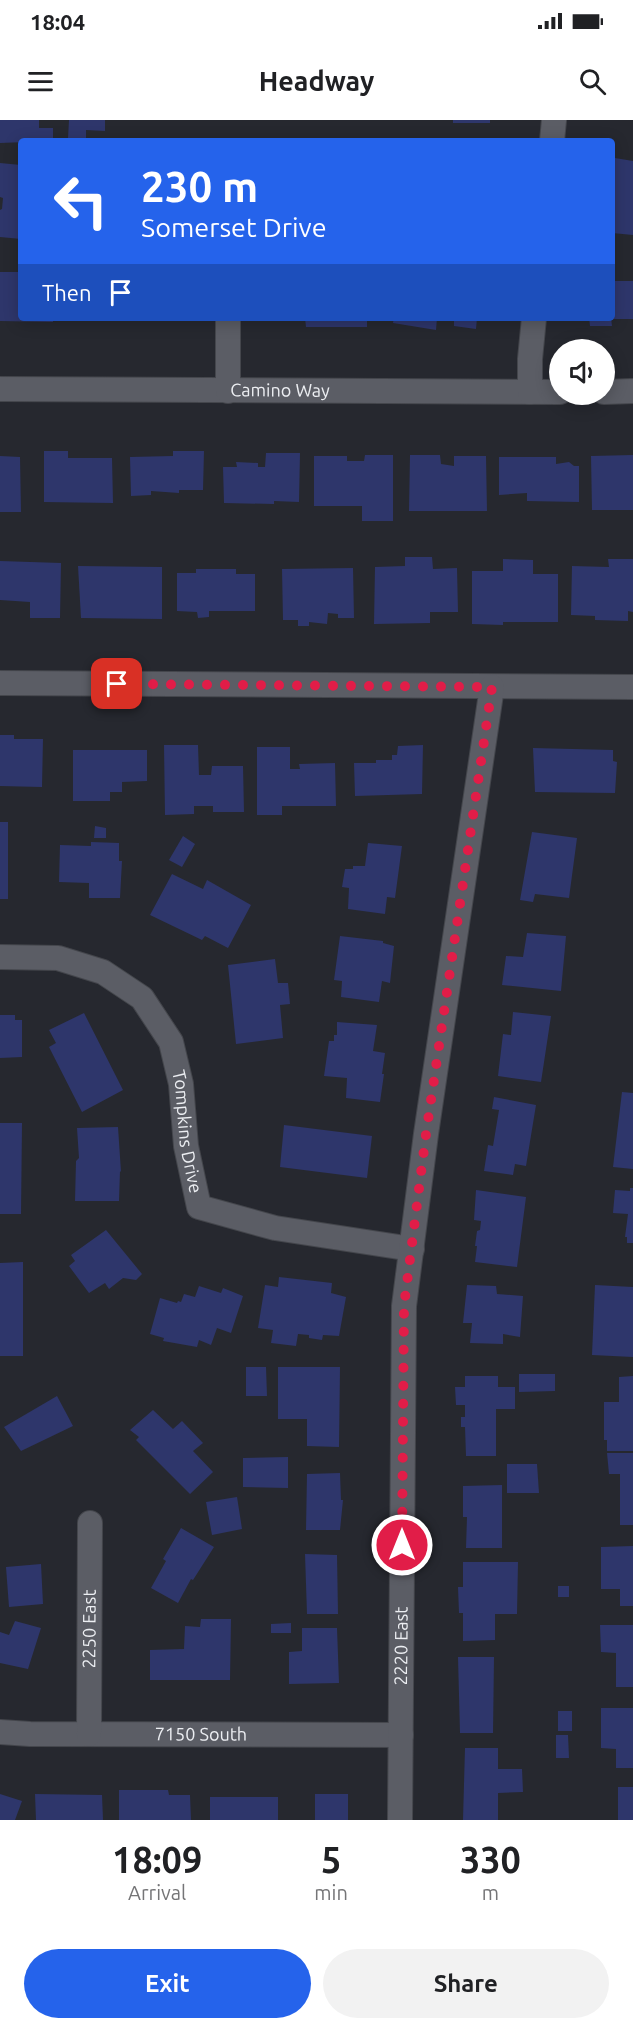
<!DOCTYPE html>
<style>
body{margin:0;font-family:Ubuntu,sans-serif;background:#f2f2f2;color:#202124;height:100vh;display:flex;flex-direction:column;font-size:22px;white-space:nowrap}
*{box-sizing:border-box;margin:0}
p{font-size:20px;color:#757577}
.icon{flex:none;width:33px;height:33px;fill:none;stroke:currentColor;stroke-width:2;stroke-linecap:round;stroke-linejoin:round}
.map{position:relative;height:1700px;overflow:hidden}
.sheet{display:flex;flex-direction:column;background:#fff;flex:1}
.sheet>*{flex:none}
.guide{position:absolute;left:18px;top:18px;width:597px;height:183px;border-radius:6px;box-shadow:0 3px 15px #0003;background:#2563eb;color:#fff;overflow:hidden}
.buttons{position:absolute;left:549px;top:219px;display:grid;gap:12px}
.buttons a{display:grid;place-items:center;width:66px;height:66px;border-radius:50%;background:#fff;box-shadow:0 3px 15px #0003;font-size:30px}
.pin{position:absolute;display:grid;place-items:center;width:51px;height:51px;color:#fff;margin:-26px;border-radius:12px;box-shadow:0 3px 9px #0006}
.me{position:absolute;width:66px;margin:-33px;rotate:0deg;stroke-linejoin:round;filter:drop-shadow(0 0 4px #0008)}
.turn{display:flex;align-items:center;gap:21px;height:126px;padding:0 24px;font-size:27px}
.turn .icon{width:78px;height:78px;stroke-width:2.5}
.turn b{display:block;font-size:42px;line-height:51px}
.then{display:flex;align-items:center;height:57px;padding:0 24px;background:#0003;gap:12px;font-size:22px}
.eta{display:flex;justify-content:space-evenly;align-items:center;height:102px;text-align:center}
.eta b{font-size:36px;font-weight:700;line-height:42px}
.cta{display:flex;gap:12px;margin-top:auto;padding:12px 24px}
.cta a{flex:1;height:69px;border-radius:36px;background:#2563eb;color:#fff;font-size:24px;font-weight:700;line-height:69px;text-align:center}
.cta a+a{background:#f2f2f2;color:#202124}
.status{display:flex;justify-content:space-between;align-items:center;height:42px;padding:0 30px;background:#fff;direction:ltr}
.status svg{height:16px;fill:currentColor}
header{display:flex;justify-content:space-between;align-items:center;height:78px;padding:0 24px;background:#fff;font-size:27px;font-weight:700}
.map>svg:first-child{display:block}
.building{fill:#2e366b}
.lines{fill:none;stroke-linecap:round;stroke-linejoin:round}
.minor-casing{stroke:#44464c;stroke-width:26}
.minor{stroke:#5b5d65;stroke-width:24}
.route{stroke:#e11d48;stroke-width:10;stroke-dasharray:0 18}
.labels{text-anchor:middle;stroke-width:6;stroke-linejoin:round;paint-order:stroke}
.street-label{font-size:18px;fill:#eceef2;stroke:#26282f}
</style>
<div class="status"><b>18:04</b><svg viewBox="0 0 49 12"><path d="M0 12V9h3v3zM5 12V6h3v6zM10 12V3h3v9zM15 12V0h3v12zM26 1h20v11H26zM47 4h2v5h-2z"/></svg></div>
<header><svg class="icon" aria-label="menu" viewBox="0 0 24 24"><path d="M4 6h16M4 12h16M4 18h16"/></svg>Headway<svg class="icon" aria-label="search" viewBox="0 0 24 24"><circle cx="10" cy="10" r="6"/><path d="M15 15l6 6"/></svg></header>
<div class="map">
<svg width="633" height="1700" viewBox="0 0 633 1700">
<rect width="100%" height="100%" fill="#26282f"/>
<g class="building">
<path d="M0,0H39V8H53V21L0,23Z"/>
<path d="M69,0H105V11L86,10V18H68Z"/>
<rect x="453" y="0" width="37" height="3"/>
<path d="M615,38L633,41V115L612,113V64Z"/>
<path d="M0,43L21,45V119L0,117V90L2,89L3,78L0,77Z"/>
<path d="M0,152H21V198H53V202L0,201Z"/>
<rect x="612" y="161" width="21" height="38"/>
<path d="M305,198H367V207H306Z"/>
<path d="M394,198H437L436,210L393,203Z"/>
<path d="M454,198H477L476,209L454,206Z"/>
<path d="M589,198H611L612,206H590Z"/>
<path d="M44,331H68V338H112L113,383L44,382Z"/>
<path d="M173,331H204L203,370H179V373L151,371V375L131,376L130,337L173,336Z"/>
<path d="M266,333H300L299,382L274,381V384L224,383L223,347H237L236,342L258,343V347H265Z"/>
<path d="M365,335H393V401H362V386H314V336H347V341H364Z"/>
<path d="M410,335H440L441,344L454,346V336H486L487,391H409Z"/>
<path d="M633,335V390H592L591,336Z"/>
<path d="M0,336L20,337L21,392H0Z"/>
<path d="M499,337H556V344L569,342L574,346H579V382L527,381V373L499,375Z"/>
<path d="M405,437H432L433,449L457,448L458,492H430V503L374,504L375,447L405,446Z"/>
<path d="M503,439L533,440V454H558V502H503V505L472,504V451H503Z"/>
<path d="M608,439H633V492L628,491V501L595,500V496L571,495L572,446L609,447Z"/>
<path d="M0,441L61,443L60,498H30V482L0,480Z"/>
<path d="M78,446L162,447V499L81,498Z"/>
<path d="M353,448L354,498H338V494L328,493L327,504L309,502V506H298V500H283L282,449Z"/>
<path d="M196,449H236V454H255V491H209V497L198,498L197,492L177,491V453H196Z"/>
<path d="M0,615H14V619H43L42,667L0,666Z"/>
<path d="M164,625H198L199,655H211L212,646H243L244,692H213V686H194V694L165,695Z"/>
<path d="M423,625L422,674L355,676L354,643H376V640H392V635H397L398,626Z"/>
<path d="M257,627H290V649H300L299,644L335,643L336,686H282V695H257Z"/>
<path d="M533,628L613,630V641L617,642L615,673L535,672Z"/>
<path d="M73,630H147V661L122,662V672H110V681H73Z"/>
<rect x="0" y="702" width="8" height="77"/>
<path d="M95,706L106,708V718H94Z"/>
<path d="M532,712L577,718L569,778L535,774L533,782L520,780Z"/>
<path d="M183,716L195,724L182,747L169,740Z"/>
<path d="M91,722L119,723V741H122L120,778H89V763L59,762L60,725L91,726Z"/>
<path d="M368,723L402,726L395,778L387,777L385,794L348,789L349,768L342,767L345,749H353V746H365Z"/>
<path d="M172,754L203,769L207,760L251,785L228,828L205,816L202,820L150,795Z"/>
<path d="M527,813L566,816L561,871L502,865L506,836L523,837Z"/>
<path d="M340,816L383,821V823L394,826L390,863L382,861L379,882L341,877L342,861L334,860Z"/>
<path d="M275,839L278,863H288L290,884L280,885L283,918L236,924L228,845Z"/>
<path d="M513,892L551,896L541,962L498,956L503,914L511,915Z"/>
<path d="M84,893L123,970L82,992L49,927L56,923L49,910Z"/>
<path d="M0,895H15V900H22V937L0,938Z"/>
<path d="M337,902L377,905L373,931L385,933L382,954H384L380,982L346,978L347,958L324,956L329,921H334V915H337Z"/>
<path d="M622,972L633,973V1049L613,1047Z"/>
<path d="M494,977L536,985L526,1046L515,1044L513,1055L484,1051L488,1025L493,1026L499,990L492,989Z"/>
<path d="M0,1003H22L21,1094H0Z"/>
<path d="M284,1005L372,1016L367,1058L280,1047Z"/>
<path d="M118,1007L121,1052L120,1051L119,1081H75L76,1041L79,1038L77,1008Z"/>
<path d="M630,1068H633V1123H627V1117H625L628,1094L613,1093L615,1070L630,1071Z"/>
<path d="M476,1070L526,1077L517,1147L475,1142L477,1126H475L477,1111L480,1110L481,1101L474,1100Z"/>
<path d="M106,1110L142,1154L136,1160L123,1158L109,1169L105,1163L89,1173L69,1146L75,1141L71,1135Z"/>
<path d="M23,1142V1236H0V1143Z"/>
<path d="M279,1157L332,1163L331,1173L346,1177L339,1216L323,1215L322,1220L309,1218V1215L298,1214L296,1226L271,1223L273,1210L258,1208L265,1165L278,1167Z"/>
<path d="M467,1165L496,1166L497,1174L523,1176L520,1217L503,1214V1224L470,1223L472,1203H463Z"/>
<path d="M595,1165L633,1167V1237L592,1235Z"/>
<path d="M199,1166L221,1173L223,1168L243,1176L231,1213L217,1208L211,1225L199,1220L197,1227L163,1221L164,1218L150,1214L160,1178L177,1183L178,1181L181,1182L184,1174L195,1177Z"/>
<path d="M246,1247H266L267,1276H246Z"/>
<path d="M278,1247H340L339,1327L307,1326V1299H278Z"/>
<path d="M519,1254H555V1271L519,1272Z"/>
<path d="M465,1256H498V1267H515V1289H496V1336H466L465,1307H461V1297H465V1285H456L455,1267H465Z"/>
<path d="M633,1256V1331H607V1320H604V1282H619V1257Z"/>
<path d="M57,1276L73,1306L21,1331L4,1307Z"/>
<path d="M153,1290L173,1309L182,1301L203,1323L193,1331L213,1352L190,1374L136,1320L139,1317L130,1310Z"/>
<path d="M607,1333H633V1405H620V1354H609Z"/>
<path d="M288,1337V1368L243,1367V1338Z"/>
<path d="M507,1344H537L539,1373H507Z"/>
<path d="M340,1353L341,1380H343L340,1410H306L307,1354Z"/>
<path d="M502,1365V1428H466L467,1397H463V1366Z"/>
<path d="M237,1377L242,1409L212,1415L206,1382Z"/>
<path d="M181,1408L214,1427L193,1460L191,1459L178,1483L151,1468L166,1441L163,1439Z"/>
<path d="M633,1426V1486H620V1469H601V1427Z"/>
<path d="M305,1434L337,1435L338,1494H307Z"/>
<path d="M463,1442H518L517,1494H495V1520L463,1521V1493H459L458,1467H463Z"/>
<path d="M41,1444L43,1484L9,1487L6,1447Z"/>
<rect x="558" y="1466" width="11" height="11"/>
<path d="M201,1499H231L230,1560H150V1530L184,1529L185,1506L200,1507Z"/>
<path d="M15,1501L41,1508L28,1549L0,1543V1512L9,1515Z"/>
<path d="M291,1503V1513H271V1504Z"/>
<path d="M600,1505H633V1567H616V1533L601,1532Z"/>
<path d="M302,1508H337L339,1563L289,1564V1532L302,1531Z"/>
<path d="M458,1537H494L493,1613H460Z"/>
<path d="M601,1588H633V1648H616V1629L601,1628Z"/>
<rect x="558" y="1591" width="14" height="20"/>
<path d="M556,1615H568L569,1638H556Z"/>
<path d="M465,1628H498V1649H522L523,1672L498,1673V1700H463Z"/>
<rect x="618" y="1667" width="15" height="33"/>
<path d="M119,1670H168L169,1675H190L191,1700H119Z"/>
<path d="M0,1674L22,1681L15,1700H0Z"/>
<path d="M35,1674L102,1675L103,1700H36Z"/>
<rect x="315" y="1674" width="33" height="26"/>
<rect x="210" y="1677" width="68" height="23"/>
</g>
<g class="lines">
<defs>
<g id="minor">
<path d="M552,21L554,0"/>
<path id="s1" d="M0,269L560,272"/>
<path d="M228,271V198"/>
<path d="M530,272V239L534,198"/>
<path d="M604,272L633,271"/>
<path d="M0,563L633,567"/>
<path id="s2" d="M0,837L58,838L103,852L142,878L171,922L181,964L186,1026L199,1087L275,1108L412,1129"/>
<path id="s3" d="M0,1612L30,1614L401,1615"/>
<path id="s4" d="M89,1614L90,1403"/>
<path id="s5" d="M400,1700L404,1186L426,1014L492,567"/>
</g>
</defs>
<use href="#minor" class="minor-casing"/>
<use href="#minor" class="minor"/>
</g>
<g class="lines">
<path class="route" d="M117,564L492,567L426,1014L404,1186L402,1425"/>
</g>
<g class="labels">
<g class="street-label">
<text dy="6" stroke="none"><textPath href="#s1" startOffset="280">Camino Way</textPath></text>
<text dy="6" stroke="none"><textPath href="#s2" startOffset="296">Tompkins Drive</textPath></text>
<text dy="6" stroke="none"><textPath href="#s4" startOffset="105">2250 East</textPath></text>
<text dy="6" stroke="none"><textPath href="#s5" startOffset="174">2220 East</textPath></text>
<text dy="6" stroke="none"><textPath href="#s3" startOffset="201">7150 South</textPath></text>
</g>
</g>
</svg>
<div class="buttons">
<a><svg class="icon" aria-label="sound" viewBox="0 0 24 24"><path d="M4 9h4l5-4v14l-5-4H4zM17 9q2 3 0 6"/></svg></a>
</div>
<div class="pin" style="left:117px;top:564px;background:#d93025"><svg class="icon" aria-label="arrive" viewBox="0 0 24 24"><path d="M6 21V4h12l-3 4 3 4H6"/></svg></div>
<svg class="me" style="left:402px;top:1425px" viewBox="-20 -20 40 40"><circle r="17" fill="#e11d48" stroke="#fff" stroke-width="3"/><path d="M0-11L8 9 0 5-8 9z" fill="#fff"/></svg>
<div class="guide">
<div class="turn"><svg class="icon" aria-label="left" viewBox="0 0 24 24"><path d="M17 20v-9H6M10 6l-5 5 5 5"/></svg><div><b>230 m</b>Somerset Drive</div></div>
<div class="then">Then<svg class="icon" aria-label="arrive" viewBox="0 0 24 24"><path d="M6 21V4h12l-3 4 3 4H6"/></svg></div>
</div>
</div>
<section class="sheet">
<div class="eta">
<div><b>18:09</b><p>Arrival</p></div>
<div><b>5</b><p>min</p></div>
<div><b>330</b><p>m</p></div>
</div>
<div class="cta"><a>Exit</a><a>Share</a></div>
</section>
